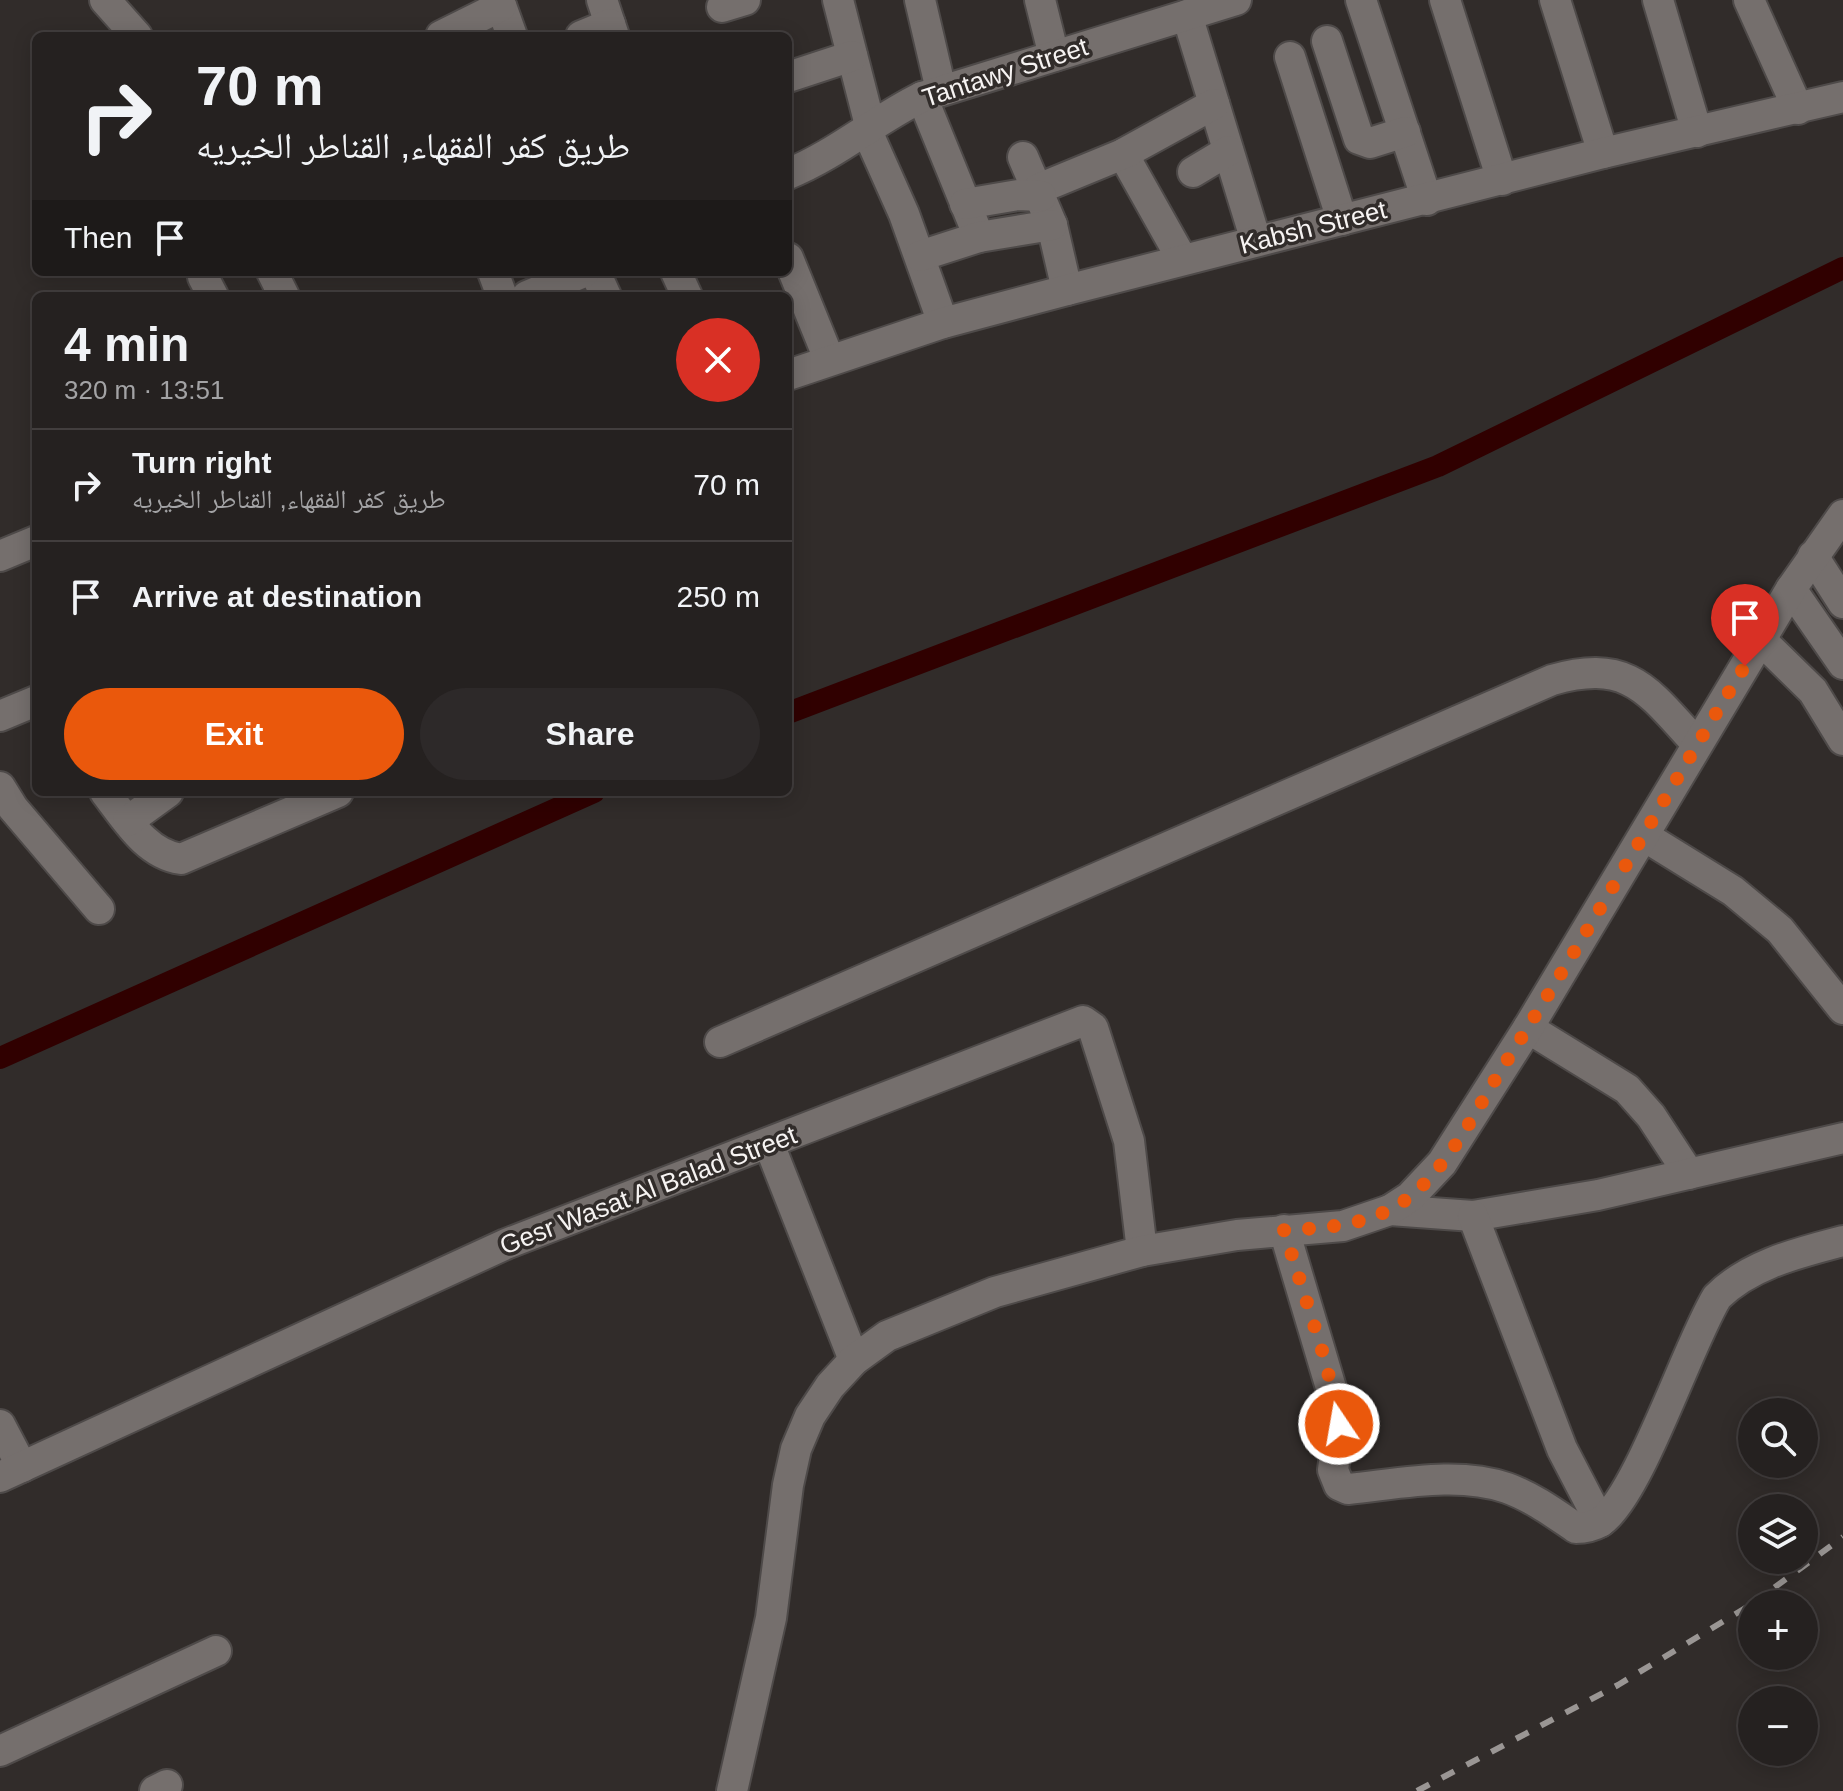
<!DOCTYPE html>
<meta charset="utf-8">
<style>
body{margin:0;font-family:Arial,"Noto Naskh Arabic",sans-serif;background:#2d2929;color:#f1f3f6;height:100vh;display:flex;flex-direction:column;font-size:30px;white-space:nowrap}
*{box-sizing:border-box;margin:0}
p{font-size:26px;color:#a3a3a5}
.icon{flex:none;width:44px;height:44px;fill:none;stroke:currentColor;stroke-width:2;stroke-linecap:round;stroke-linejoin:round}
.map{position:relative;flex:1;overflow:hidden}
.sheet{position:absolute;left:32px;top:292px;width:760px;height:504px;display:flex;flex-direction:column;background:#252120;border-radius:12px;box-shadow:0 4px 20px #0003,0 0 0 2px #423e3e}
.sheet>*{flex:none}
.top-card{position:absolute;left:32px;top:32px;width:760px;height:244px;border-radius:12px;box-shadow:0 4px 20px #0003,0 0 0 2px #423e3e;background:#252120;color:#f1f3f6;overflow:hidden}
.fabs{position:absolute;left:1738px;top:1398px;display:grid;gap:16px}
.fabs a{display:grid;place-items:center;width:80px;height:80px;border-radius:50%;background:#252120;box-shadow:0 4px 20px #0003,0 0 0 2px #423e3e;font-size:40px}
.pin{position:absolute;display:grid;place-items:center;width:68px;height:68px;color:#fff;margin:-82px -34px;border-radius:50% 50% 50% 0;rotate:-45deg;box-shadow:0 0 8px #0007}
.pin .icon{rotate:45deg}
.me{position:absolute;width:88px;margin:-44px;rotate:348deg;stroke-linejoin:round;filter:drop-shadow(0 0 6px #0008)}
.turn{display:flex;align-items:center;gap:28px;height:168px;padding:0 32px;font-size:36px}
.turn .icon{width:104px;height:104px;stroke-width:2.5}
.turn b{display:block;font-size:56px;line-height:68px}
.then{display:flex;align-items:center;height:76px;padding:0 32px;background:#0003;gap:16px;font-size:30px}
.round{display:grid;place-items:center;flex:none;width:84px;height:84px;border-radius:42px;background:#2d2929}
.summary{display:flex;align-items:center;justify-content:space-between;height:136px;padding:0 32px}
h1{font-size:48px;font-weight:700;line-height:60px}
.primary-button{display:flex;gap:16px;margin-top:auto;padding:16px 32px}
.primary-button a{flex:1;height:92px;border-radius:48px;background:#ea580c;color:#fff;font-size:32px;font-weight:700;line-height:92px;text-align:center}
.primary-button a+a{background:#2d2929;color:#f1f3f6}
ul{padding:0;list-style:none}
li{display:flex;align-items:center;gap:24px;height:112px;padding:0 32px;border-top:2px solid #423e3e}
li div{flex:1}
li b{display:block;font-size:30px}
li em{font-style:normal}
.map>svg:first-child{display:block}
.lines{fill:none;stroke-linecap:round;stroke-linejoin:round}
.canal{stroke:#300000;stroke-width:22}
.minor-casing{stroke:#4e4a49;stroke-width:34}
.minor{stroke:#756f6d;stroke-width:30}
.rail{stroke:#9a9694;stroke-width:6;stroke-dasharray:14 14;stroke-linecap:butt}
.route{stroke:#ea580c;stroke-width:14;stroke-dasharray:0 25.2}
.labels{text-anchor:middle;stroke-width:7;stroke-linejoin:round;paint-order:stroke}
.street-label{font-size:26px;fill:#f6f3f2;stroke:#312c2a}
</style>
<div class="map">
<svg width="1843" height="1791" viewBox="0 0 1843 1791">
<rect width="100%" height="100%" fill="#312c2a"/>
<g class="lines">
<g class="canal">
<path d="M788,713L1438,466L1843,268"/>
<path d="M0,1058L594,792"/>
</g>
<defs>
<g id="minor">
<path d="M105,0L137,36"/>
<path d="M499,0L512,36"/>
<path d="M602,0L614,36"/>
<path d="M838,0L871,129"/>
<path d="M920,0L941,90"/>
<path d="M1040,0L1054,56"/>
<path d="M1361,0L1427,200"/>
<path d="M1445,0L1502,180"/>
<path d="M1555,0L1603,153"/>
<path d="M1658,0L1697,132"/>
<path d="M1749,0L1798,109"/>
<path d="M722,7L745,0"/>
<path d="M1187,15L1256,241"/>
<path d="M441,36L501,6"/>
<path d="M581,36L610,24"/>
<path d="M1327,41L1359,139L1370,143L1405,132"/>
<path d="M1290,57L1342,220"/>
<path d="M788,77L852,56"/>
<path d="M922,97L979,237"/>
<path d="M867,131L904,214L943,323"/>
<path d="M1123,154L1182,259"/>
<path d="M1023,157L1052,225L1067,290"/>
<path d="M1193,172L1228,151"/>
<path d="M788,174C837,154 875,120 922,97L1236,0"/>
<path d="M1038,189L1123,154L1214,104"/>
<path d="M965,204L1018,195L1041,196"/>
<path d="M920,256L979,237L1052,225"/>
<path d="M788,258L829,359"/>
<path d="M272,272L284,296"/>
<path d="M493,272L502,296"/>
<path d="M595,272L606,296"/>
<path d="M676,272L687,296"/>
<path d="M203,277L213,296"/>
<path d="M527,296L584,272"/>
<path d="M788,375L943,323L1067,290L1603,153L1843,97"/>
<path d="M0,556L36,541"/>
<path d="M1813,556L1843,603"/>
<path d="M1791,589L1843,664"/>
<path d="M1761,640L1813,691L1843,740"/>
<path d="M0,716L36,701"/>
<path d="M0,787L13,808L99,909"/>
<path d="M105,792C126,819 146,854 181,859L338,792"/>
<path d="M128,821L168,792"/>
<path d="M1644,836L1733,891L1780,930L1843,1009"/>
<path d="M1528,1028L1627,1089L1651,1116L1689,1174"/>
<path d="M720,1042L1552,680C1630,658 1648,691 1697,744"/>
<path d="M769,1144L854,1360"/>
<path d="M1390,1210L1473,1216L1598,1195L1843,1138"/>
<path d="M1473,1216L1562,1449L1600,1522"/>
<path d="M1284,1230L1334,1398L1339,1424L1333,1470L1339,1485L1348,1489C1399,1484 1457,1471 1507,1488C1532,1497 1554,1513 1576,1528C1584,1528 1593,1526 1600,1522C1638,1498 1688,1344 1717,1297C1750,1264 1798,1253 1843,1241"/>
<path d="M0,1425L22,1467"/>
<path d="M0,1477L506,1244L1083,1021L1093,1028L1129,1141L1142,1251"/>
<path d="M0,1751L216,1651"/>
<path d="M155,1791L167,1785"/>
<path d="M732,1791L771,1618L788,1485L796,1449L810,1416L830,1386L854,1360L887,1336L995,1292L1142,1251L1237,1235L1343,1226L1390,1210L1410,1197L1442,1163L1528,1028L1791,589L1843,515"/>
</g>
</defs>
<use href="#minor" class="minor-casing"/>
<use href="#minor" class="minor"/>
<g class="rail">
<path d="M1752,1604L1843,1537"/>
<path d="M1417,1791L1618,1685L1752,1604"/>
</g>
</g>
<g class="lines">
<path class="route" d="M1339,1424L1326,1363L1284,1230C1330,1228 1374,1225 1411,1196C1452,1162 1478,1106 1506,1062C1589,932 1664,797 1745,666"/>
</g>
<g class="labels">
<g class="street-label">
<text transform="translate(1005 72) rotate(-18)" y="9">Tantawy Street</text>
<text transform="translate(1313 227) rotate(-14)" y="9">Kabsh Street</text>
<text transform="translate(648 1190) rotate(-21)" y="9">Gesr Wasat Al Balad Street</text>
</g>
</g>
</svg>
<div class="fabs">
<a><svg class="icon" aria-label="search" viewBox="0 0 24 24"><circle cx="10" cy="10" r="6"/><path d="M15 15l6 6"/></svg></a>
<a><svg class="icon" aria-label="layers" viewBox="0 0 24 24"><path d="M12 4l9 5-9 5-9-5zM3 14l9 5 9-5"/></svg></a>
<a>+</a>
<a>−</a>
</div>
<div class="pin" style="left:1745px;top:666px;background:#d93025"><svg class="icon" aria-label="arrive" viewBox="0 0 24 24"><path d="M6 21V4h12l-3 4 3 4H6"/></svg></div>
<svg class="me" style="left:1339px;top:1424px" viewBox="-20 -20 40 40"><circle r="17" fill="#ea580c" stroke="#fff" stroke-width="3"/><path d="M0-11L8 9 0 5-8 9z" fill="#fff"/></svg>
<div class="top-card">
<div class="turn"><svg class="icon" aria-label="right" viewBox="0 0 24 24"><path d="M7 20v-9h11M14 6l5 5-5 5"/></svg><div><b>70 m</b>طريق كفر الفقهاء, القناطر الخيريه</div></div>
<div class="then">Then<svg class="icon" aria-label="arrive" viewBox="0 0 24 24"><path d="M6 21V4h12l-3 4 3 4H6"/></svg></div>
</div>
<section class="sheet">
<div class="summary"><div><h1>4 min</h1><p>320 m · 13:51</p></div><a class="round" style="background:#d93025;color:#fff"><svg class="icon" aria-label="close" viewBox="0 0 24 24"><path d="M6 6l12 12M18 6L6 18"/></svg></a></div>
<ul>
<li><svg class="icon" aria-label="right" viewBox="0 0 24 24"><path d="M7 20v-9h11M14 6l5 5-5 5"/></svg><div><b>Turn right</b><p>طريق كفر الفقهاء, القناطر الخيريه</p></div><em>70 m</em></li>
<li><svg class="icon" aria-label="arrive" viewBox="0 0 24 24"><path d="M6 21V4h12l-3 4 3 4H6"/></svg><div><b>Arrive at destination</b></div><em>250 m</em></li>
</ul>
<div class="primary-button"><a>Exit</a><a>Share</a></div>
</section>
</div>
